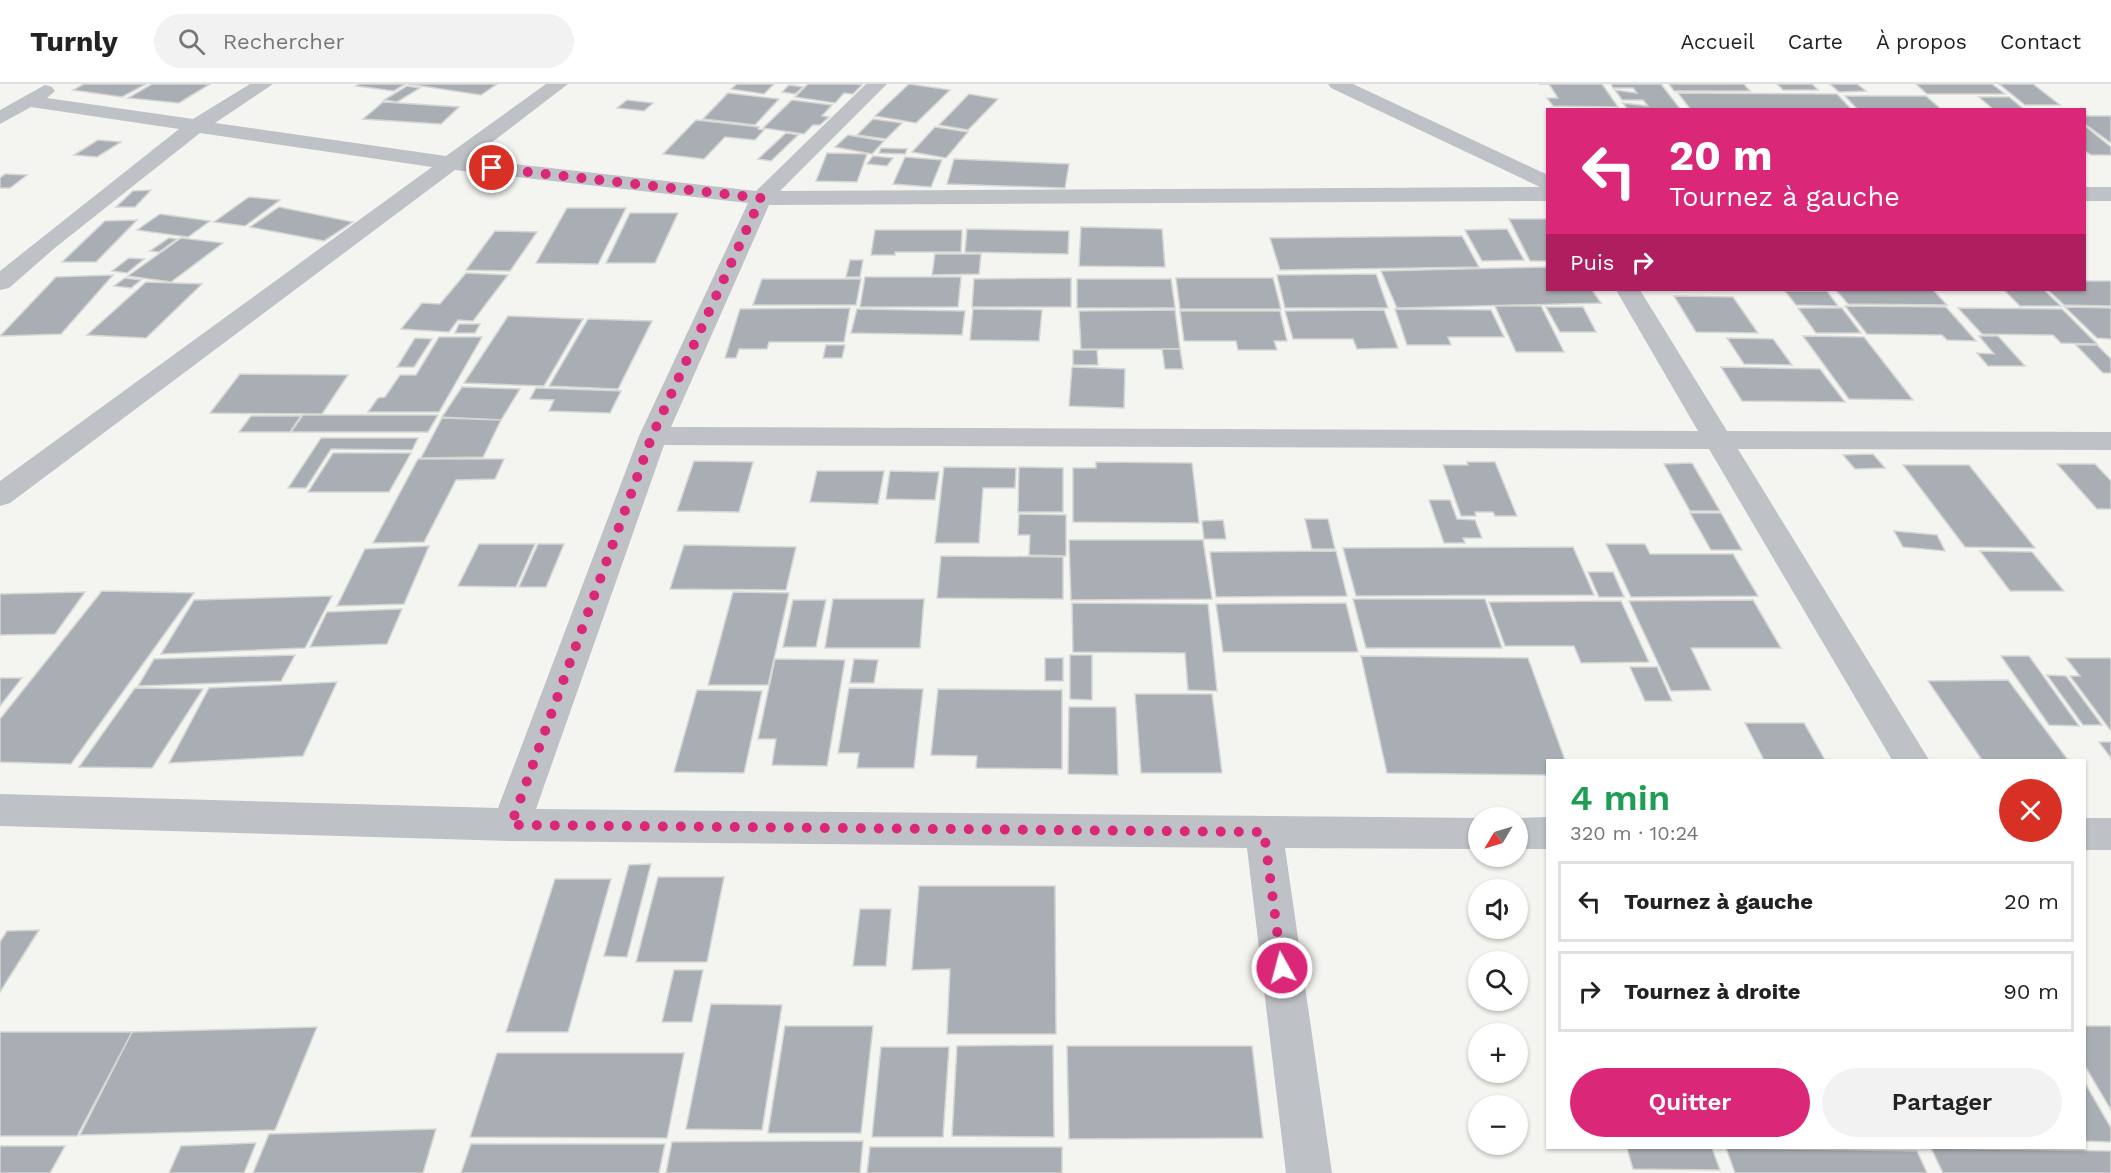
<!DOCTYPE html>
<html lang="fr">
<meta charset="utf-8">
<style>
body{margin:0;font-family:"Work Sans",sans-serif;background:#f2f2f2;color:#222;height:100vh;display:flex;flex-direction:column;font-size:22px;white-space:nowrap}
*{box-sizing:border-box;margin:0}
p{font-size:20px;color:#767676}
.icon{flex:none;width:33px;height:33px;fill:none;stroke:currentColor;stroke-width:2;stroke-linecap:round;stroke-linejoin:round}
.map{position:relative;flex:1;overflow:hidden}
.drawer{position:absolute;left:1546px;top:675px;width:540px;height:390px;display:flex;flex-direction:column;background:#fff;border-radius:0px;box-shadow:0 2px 4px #0004}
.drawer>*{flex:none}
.hud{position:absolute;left:1546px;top:24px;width:540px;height:183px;border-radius:0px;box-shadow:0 2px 4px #0004;background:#db2777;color:#fff;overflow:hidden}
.needle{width:39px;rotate:232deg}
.tools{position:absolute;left:1468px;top:723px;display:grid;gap:12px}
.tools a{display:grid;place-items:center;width:60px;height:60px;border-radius:50%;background:#fff;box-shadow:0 2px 4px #0004;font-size:30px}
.pin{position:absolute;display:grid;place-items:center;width:51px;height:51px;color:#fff;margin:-26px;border:3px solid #fff;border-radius:50%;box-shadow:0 2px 6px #0007}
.me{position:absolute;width:66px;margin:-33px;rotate:353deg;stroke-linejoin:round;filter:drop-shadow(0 0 4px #0008)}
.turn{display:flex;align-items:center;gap:21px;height:126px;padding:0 24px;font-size:27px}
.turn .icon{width:78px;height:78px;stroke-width:2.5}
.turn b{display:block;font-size:42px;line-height:51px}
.then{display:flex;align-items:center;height:57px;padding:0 24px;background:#0003;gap:12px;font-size:22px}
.round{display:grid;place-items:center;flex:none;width:63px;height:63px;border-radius:32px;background:#f2f2f2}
.head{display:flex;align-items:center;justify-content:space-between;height:102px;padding:0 24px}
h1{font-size:36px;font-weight:600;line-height:45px;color:#1e9e55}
.cta{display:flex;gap:12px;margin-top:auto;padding:12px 24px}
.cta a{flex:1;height:69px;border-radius:36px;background:#db2777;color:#fff;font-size:24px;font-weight:600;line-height:69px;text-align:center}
.cta a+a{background:#f2f2f2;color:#222}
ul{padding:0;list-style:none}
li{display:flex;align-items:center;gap:18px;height:81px;margin:0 12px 9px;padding:0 12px;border:3px solid #e0e0e0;border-radius:0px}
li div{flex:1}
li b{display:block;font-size:22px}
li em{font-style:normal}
header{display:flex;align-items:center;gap:36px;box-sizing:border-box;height:84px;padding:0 30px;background:#fff;border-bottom:2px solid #e0e0e0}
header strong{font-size:28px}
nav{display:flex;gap:33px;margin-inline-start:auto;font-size:21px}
.search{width:420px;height:54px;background:#f2f2f2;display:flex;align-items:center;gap:15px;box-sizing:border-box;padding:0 21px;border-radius:33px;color:#767676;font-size:22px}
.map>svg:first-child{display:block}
.building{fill:#a8aeb3;stroke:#d5d6d4;stroke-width:1.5}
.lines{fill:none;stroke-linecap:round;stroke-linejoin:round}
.minor{fill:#bec1c5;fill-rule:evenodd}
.route{stroke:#db2777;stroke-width:10;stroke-dasharray:0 18}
</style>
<header>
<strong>Turnly</strong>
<div class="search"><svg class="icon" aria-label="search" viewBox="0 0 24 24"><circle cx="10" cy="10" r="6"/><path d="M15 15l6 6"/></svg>Rechercher</div>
<nav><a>Accueil</a><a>Carte</a><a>À propos</a><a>Contact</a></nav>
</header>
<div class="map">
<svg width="2111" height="1089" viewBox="0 0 2111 1089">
<rect width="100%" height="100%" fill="#f4f4f1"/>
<g class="building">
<path d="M84,0H146L122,13L73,6Z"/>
<path d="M152,0H210L179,19L128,14Z"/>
<path d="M360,0H405L394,7L356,2Z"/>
<path d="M408,0H497L481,11Z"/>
<path d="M737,0H774L764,10L731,5Z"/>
<path d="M808,0H856L862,1L853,10L844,9L835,19L795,13Z"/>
<path d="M909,0L950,6L916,39L875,32Z"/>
<path d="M1539,0H1602L1618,23L1553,22L1547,14H1558L1549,0Z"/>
<path d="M1611,0H1661L1681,26H1628L1623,19L1648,22L1643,16H1622L1615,6L1637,9L1633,4H1613Z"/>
<path d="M1669,0H1744L1750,7H1674Z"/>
<path d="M1777,0H1812L1818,6H1783Z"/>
<path d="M1830,0H1857L1866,7L1839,8Z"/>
<path d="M1916,0H1992L2005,10H1927Z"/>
<path d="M1999,0H2033L2060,21H2025Z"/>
<path d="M789,1L803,3L795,10L782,8Z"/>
<path d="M407,2L420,4L397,18L384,16Z"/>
<path d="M728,9L779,15L755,41L703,35Z"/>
<path d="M1678,9L1837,10L1852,26H1691Z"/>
<path d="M969,10L998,15L968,46L939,41Z"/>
<path d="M1845,12H1926L1942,26H1858Z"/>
<path d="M1979,13H2009L2025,26H1994Z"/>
<path d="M627,16L653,19L644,27L617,24Z"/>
<path d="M792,16L832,21L822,32L829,33L820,41H813L804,50L763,44Z"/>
<path d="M383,18L459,23L441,40L363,35Z"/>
<path d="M2085,32H2111V59L2085,40Z"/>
<path d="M873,35L902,39L886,55L857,51Z"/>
<path d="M696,36L759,43L758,45L764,46L755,56L725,53L704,75L663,70Z"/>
<path d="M2085,42L2111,63V71H2091L2085,67Z"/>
<path d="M935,43L968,48L946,74L912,68Z"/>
<path d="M786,49L798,51L771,77L758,75Z"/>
<path d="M848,51L884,57L872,70L835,63Z"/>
<path d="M98,56L121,58L97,73L74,71Z"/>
<path d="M881,64L907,65L905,70L879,69Z"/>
<path d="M827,69L867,70L857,98L816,97Z"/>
<path d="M873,72L893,74L887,82L867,80Z"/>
<path d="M905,73L942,76L931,103L893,100Z"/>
<path d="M954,75L1069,80L1065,104L947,100Z"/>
<path d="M5,90L27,91L10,104H0V94Z"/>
<path d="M151,106L135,123H116L133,107Z"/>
<path d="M249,113L280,116L245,142L214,138Z"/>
<path d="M279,123L353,138L324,157L250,143Z"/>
<path d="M567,124H626L598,180L536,179Z"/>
<path d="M630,129H678L655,179H606Z"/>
<path d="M160,130L210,137L188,153L137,146Z"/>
<path d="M1509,135H1548V177H1530Z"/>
<path d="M137,136L96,178H62L105,137Z"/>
<path d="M1081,143L1162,145L1165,183L1079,182Z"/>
<path d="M967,145L1069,147L1068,170L965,168Z"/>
<path d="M1507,145L1524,176L1482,177L1465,146Z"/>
<path d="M875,146H962L961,168H895V171H871Z"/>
<path d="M495,147L537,148L510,187L466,186Z"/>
<path d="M1462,152L1479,183L1280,186L1270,154Z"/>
<path d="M169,154L177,155L159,168L150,167Z"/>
<path d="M181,154L223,159L171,198L128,192Z"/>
<path d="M935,170H981L979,190L932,191Z"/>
<path d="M129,174L144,175L127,189L112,187Z"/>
<path d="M850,176H863L860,193H846Z"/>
<path d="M1548,183V206H1592L1601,219L1397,224L1381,187Z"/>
<path d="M466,189L508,191L473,237L458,236L449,248L401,245L422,219L440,220Z"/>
<path d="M1376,190L1388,224H1285L1277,191Z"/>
<path d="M113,191L61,250L0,252L56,193Z"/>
<path d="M865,193H961L958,223H860Z"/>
<path d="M125,194L141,196L131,204L114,202Z"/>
<path d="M1071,194V223H972L974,195Z"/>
<path d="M1176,194H1273L1281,225H1180Z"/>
<path d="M762,195H861L856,221H753Z"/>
<path d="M1077,195H1171L1175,224H1077Z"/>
<path d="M2085,197H2111V222L2064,221L2048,206H2085Z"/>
<path d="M146,198L202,200L146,254L87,251Z"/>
<path d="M1836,206H1933L1947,221L1848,220Z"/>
<path d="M2004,206H2044L2061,222H2020Z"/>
<path d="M1785,207H1827L1838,222L1796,221Z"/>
<path d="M1674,212L1733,213L1758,249L1696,248Z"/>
<path d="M1495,222H1541L1564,268H1516Z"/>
<path d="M1845,222L1946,223L1976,257L1947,256L1942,251L1867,250Z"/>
<path d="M1546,223H1583L1596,248H1560Z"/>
<path d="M2065,223L2111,224V255L2097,254Z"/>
<path d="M850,224L844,258H769L767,265H739L736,274H725L740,225Z"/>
<path d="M1798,224H1842L1861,249H1816Z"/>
<path d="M1958,224L2062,225L2097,260L2061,259L2053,251L1982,250Z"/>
<path d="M857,225L965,227L962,251L851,249Z"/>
<path d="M973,225L1042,226L1039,257L970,256Z"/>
<path d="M1395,225L1491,226L1504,253H1448L1451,261H1407Z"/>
<path d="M1175,226L1180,265H1081L1079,227Z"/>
<path d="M1384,226L1398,264L1357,265L1353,255H1293L1285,227Z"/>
<path d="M1180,227H1280L1287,257H1274L1277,266H1238L1236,257H1184Z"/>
<path d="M508,232L583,235L544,302L464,299Z"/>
<path d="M588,235L652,237L618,305L549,302Z"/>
<path d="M459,240H480L475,249H455Z"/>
<path d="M1803,252L1864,253L1913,316L1849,315Z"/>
<path d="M1979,252H1998L2025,282H1988L1977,269L1994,270Z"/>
<path d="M439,253H482L439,328H368L378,314L385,313L400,291H416Z"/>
<path d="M415,254L432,255L414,283H397Z"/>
<path d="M1727,254L1773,255L1792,281L1744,280Z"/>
<path d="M826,261H845L842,274H823Z"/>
<path d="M2076,261H2097L2111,275V289H2103Z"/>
<path d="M1162,265H1180L1183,285H1165Z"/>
<path d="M1073,266H1097L1098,281H1073Z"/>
<path d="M1072,283L1125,285L1124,324L1069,322Z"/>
<path d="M1721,283L1820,285L1845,318L1742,317Z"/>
<path d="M240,290L348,291L322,330L210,329Z"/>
<path d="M462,303L520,305L501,336L442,333Z"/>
<path d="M536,304L621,307L610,329L549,327L554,316L530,315Z"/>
<path d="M303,331H438L428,348H291Z"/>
<path d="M251,332H301L290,348H239Z"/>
<path d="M442,334L501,336L483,373L421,374Z"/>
<path d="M321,354H418L412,366L331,365L306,404H288Z"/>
<path d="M333,369H411L389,408H308Z"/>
<path d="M1873,370L1885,384L1855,385L1843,371Z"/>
<path d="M418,375H504L495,395L456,396L424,458L373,459Z"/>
<path d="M694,377L753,378L739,428L677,427Z"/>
<path d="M1096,378L1192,379L1199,439L1073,438V384H1096Z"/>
<path d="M1467,378H1495L1517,432H1495L1493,428H1475L1476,432H1461L1443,381H1468Z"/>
<path d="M1692,379L1720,427H1690L1664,380Z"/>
<path d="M2057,380H2095L2111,397V425H2097Z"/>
<path d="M1903,381H1969L2035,464L1965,463Z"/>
<path d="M944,383L1016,384L1015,404H983L979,459H935Z"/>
<path d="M1019,383L1063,384V428H1018Z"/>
<path d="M817,387H884L878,420L810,418Z"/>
<path d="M890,387L939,388L935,416L886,415Z"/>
<path d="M1429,416H1450L1457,435L1475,436L1482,454H1463L1465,459H1444Z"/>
<path d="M1690,429H1721L1742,466H1711Z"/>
<path d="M1019,430L1066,431V472L1029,471L1030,451H1018Z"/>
<path d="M1305,435H1328L1335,465H1312Z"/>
<path d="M1223,436L1226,455H1204L1202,437Z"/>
<path d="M1894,447L1937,451L1945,467L1903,463Z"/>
<path d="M1069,456H1203L1212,515L1071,516Z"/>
<path d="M479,460H535L516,503L458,502Z"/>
<path d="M538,460H564L546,503H519Z"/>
<path d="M1606,460H1645L1650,470H1733L1758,512L1631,513Z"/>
<path d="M684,461L796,463L786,506L670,505Z"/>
<path d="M429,462L404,520L337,522L365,465Z"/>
<path d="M1573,463L1594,511L1356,512L1343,464Z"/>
<path d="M1336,467L1347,512L1216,513L1210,468Z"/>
<path d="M1980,467L2032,468L2064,507H2010Z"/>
<path d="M941,472L1063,473V515L937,514Z"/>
<path d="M1588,488H1613L1624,513H1599Z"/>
<path d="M102,507L194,509L71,680L0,678V635Z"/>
<path d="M85,508L55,550L0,551V510Z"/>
<path d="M733,508L789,509L768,601H708Z"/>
<path d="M332,512L305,564L161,570L194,516Z"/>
<path d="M833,515H924L920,564H825Z"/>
<path d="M1353,515H1485L1502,564H1366Z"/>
<path d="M793,516H826L816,563H783Z"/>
<path d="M1753,516L1781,564H1691L1711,606L1671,607L1629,517Z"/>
<path d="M1621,517L1649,578L1581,579L1574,562H1505L1489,518Z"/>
<path d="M1072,519L1208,520L1217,607L1188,606L1185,569L1073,568Z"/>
<path d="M1346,519L1358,568H1223L1216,520Z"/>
<path d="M402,525L387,560L310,563L327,528Z"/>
<path d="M295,571L281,597L138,602L154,575Z"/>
<path d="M1070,571H1092V616L1070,615Z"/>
<path d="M1361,572L1528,574L1565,676H1548V691L1387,689Z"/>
<path d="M2001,572H2029L2079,642L2049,641Z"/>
<rect x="1045" y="574" width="18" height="23"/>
<path d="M2066,574H2111V647L2070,592H2080Z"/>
<path d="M775,575L845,576L827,682L772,681L776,655H758Z"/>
<path d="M854,575L878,576L874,599H850Z"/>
<path d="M1630,583H1657L1672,617H1645Z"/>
<path d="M2047,591L2066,592L2102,641H2083Z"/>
<path d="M0,594H22L0,622Z"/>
<path d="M2008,596L2068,676H1982L1928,597Z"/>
<path d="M337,598L303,672L169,679L209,604Z"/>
<path d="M135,604L203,605L152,684L79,683Z"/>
<path d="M849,604L923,605L914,684H857L859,669H838Z"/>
<path d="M938,605L1062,606V685L976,684L977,672L931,671Z"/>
<path d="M697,606L762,607L744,689L674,688Z"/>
<path d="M1135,610H1212L1222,689H1141Z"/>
<path d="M1069,623H1116L1118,691L1068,690Z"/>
<path d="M1745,639H1804L1825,676H1764Z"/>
<path d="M2099,658H2111V674Z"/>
<path d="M651,780L627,873L604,872L629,781Z"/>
<path d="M658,793H724L707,878H636Z"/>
<path d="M555,795H611L568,948H506Z"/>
<path d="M919,802H1055L1056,950H947L950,885L912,886Z"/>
<path d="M860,825H891L886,882H853Z"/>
<path d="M39,846L0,908V858L7,847Z"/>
<path d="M674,886H703L692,938H662Z"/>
<path d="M711,920L782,921L762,1046L686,1045Z"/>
<path d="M785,942H873L861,1049H768Z"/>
<path d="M2085,942H2111V1026L2085,982Z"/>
<path d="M317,943L275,1046L80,1051L132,948Z"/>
<path d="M0,948H132L77,1052H0Z"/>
<path d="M1053,961L1054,1053L952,1052L957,962Z"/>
<path d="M1067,962H1252L1263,1054L1069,1055Z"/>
<path d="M881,963H949L943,1053H872Z"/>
<path d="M497,969H684L667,1054L470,1053Z"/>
<path d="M2085,999L2111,1044V1058L2085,1057Z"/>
<path d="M436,1045L423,1089H253L269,1050Z"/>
<path d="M863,1057L860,1089H666L672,1058Z"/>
<path d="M256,1059L244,1089H169L181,1062Z"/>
<path d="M471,1060H665L659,1089H461Z"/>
<path d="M0,1062H65L50,1089H0Z"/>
<path d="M870,1063H1062V1089H867Z"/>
<path d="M1627,1064H1712L1720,1086L1633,1085Z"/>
<path d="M1726,1064L1917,1067L1927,1089H1735Z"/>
<path d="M1931,1064L2111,1067V1089H1943Z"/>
</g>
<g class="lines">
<g class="minor">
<path d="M250,0H273L215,39L446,72L546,0H568L470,75L756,107L866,0H887L780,107L1540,103L1331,4L1328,0H1353L1548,91V117L769,121L671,343L1698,347L1616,206H1640L1727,347L2111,348V366L1738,365L1929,676H1892L1709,365L664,361L536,725L1482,734H1479V765L1285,764L1332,1089H1286L1247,764L511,757L0,742V710L498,724L639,352L748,119L455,86L10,419L0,422V397L432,83L200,49L56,163L9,204L0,206V187L179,45L31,23L0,40V26L45,1L52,3L55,7L47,14L193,35Z"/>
<rect x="2085" y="103" width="26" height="14"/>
<path d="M1548,733V765H1518V734H1515Z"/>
<rect x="2085" y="734" width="26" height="32"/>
</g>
</g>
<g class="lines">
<path class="route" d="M492,84L761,114L652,352L511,741L1264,748L1282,884"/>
</g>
</svg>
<div class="tools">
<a><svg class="needle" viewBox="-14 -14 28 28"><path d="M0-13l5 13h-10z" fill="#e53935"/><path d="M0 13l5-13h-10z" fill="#767676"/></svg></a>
<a><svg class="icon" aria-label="sound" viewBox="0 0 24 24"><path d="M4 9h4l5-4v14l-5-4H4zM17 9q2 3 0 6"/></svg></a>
<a><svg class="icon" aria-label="search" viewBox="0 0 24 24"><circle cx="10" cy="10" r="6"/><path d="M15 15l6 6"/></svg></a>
<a>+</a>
<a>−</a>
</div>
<div class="pin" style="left:492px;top:84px;background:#d93025"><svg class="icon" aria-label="arrive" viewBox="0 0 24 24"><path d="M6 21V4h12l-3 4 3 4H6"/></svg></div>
<svg class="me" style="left:1282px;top:884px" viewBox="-20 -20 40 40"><circle r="17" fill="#db2777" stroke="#fff" stroke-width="3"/><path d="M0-11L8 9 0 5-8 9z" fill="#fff"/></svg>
<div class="hud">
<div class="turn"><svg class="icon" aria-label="left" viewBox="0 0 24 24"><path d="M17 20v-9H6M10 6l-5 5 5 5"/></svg><div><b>20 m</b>Tournez à gauche</div></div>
<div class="then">Puis<svg class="icon" aria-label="right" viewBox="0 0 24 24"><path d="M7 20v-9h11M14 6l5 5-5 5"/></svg></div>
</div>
<section class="drawer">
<div class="head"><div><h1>4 min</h1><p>320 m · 10:24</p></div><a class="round" style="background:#d93025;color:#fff"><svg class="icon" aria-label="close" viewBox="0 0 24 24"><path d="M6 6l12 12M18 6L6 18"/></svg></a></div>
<ul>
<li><svg class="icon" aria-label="left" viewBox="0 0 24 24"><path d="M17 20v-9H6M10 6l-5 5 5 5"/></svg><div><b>Tournez à gauche</b></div><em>20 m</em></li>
<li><svg class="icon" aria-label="right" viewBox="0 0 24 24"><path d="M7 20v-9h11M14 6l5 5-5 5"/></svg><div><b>Tournez à droite</b></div><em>90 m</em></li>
</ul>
<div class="cta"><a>Quitter</a><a>Partager</a></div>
</section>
</div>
